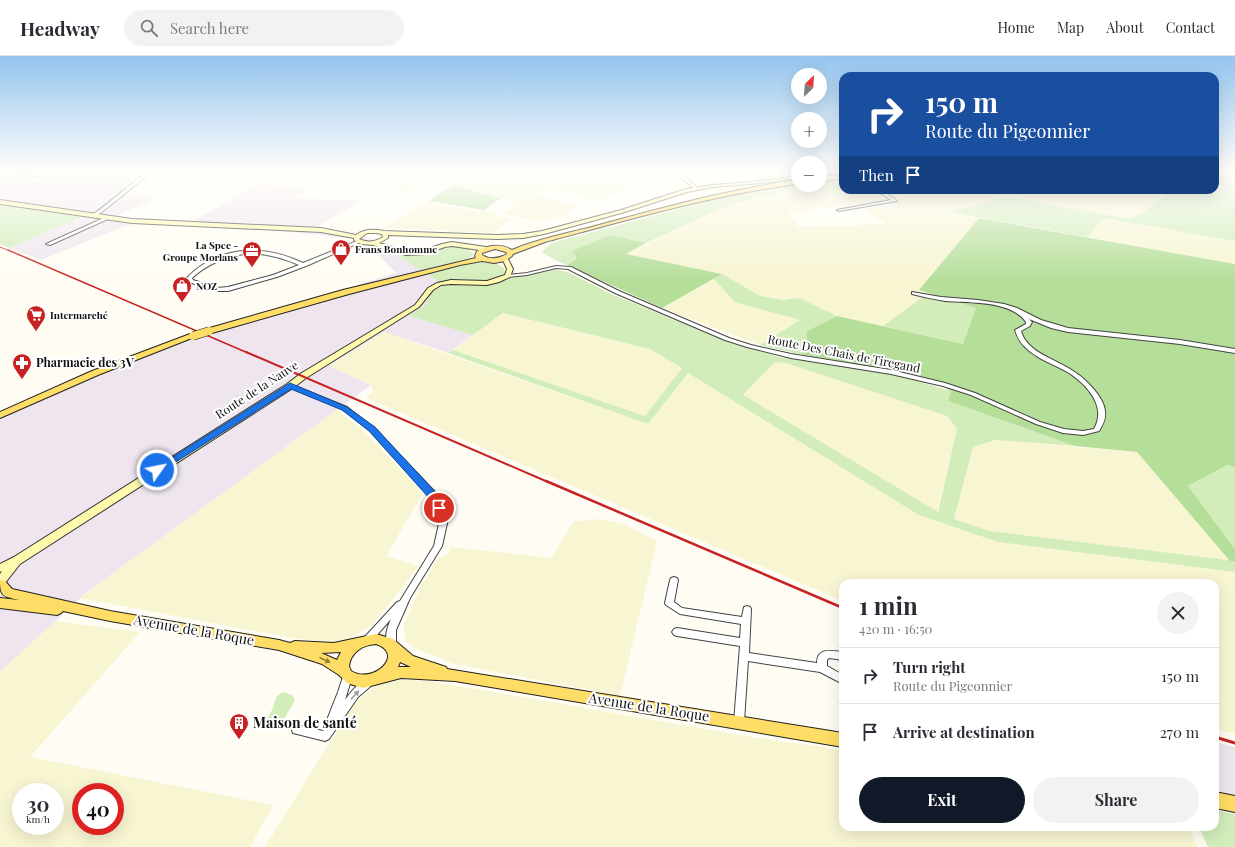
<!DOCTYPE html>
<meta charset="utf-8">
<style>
body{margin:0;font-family:"Playfair Display",serif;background:#f2f2f3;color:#2b2b33;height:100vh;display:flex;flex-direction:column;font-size:15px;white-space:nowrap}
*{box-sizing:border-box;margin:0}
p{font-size:13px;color:#7c7c81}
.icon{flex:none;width:22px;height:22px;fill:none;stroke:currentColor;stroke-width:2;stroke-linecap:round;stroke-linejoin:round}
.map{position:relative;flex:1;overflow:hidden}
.details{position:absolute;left:839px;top:523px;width:380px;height:252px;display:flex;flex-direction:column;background:#fff;border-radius:12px;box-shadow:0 4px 16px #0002}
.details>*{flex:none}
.guide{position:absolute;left:839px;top:16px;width:380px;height:122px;border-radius:12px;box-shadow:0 4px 16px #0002;background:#1a4fa0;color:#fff;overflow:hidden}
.needle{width:26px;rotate:25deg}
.controls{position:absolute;left:791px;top:12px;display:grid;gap:8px}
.controls a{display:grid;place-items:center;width:36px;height:36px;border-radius:50%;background:#fff;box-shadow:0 4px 16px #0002;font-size:20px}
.speed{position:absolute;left:12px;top:727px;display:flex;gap:8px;font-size:20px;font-weight:700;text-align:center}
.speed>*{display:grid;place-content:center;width:52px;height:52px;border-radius:50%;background:#fff;box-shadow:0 4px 16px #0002;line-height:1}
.speed small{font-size:10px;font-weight:400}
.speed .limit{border:6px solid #d22;background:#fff;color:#111}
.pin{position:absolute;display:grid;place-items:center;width:34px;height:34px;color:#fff;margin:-17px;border:2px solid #fff;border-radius:50%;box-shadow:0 1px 4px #0007}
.me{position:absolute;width:44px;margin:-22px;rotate:57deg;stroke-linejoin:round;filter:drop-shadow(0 0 3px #0008)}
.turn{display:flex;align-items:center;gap:14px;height:84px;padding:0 20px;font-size:18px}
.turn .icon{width:52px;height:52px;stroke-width:2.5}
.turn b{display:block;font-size:28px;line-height:34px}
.then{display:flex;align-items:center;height:38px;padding:0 20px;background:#0003;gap:8px;font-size:15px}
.round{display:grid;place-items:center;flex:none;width:42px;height:42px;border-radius:21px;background:#f2f2f3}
.headline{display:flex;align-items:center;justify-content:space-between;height:68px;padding:0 20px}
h1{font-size:24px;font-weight:700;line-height:30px}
.cta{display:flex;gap:8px;margin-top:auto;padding:8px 20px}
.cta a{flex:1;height:46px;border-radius:24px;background:#111827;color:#fff;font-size:16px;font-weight:700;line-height:46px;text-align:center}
.cta a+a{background:#f2f2f3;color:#2b2b33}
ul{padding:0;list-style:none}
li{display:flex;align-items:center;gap:12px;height:56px;padding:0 20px;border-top:1px solid #e1e1e2}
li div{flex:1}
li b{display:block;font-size:15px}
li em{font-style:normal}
header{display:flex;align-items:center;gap:24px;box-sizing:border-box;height:56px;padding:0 20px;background:#fff;border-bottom:1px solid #e1e1e2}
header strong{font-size:19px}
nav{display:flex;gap:22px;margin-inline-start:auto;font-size:14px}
.search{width:280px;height:36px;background:#f2f2f3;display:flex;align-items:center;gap:10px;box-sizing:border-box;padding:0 14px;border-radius:22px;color:#7c7c81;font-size:15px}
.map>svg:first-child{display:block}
.industrial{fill:#eee5ef}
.farmland{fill:#f7f5d2;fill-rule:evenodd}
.green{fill:#d2ecba;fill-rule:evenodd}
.forest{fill:#b5de99}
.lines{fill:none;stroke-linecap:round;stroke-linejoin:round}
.street-casing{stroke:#434343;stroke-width:2}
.secondary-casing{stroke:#323232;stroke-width:2}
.primary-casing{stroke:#212121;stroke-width:2}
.street{fill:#fff;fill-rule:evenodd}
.secondary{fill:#fff9ae;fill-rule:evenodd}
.primary{fill:#fddd65;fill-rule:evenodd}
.rail-far4{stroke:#c72123;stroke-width:1}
.rail-far3{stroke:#c72123;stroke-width:1.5}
.rail-far2{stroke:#c72123;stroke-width:2}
.rail-far1{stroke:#c72123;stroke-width:2.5}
.rail{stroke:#c72123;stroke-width:3}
.primary-bridge-casing{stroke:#212121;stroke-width:9;stroke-linecap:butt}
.primary-bridge{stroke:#fddd65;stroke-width:8}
.oneway{fill:#92813f}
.oneway2{fill:#9f9f9f}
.route{fill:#1a73e8;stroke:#114b97}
.labels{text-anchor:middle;stroke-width:4;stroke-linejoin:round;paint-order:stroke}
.far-poi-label{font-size:10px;font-weight:bold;fill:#101010;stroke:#fff;text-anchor:start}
.street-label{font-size:12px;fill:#101010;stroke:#fff}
.poi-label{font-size:12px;font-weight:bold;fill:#101010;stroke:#fff;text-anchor:start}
.near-street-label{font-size:14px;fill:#101010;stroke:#fff}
.near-poi-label{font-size:14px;font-weight:bold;fill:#101010;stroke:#fff;text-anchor:start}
</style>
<header>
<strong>Headway</strong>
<div class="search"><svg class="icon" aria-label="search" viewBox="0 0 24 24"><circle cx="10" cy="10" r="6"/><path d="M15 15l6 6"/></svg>Search here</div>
<nav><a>Home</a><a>Map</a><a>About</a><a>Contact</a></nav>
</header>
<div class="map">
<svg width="1235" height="791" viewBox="0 0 1235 791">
<rect width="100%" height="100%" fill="#fffdf3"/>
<g class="industrial">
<path d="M0,114H149L124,129V138L156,142L114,161L193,165L258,128L306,133L292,142L361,145L316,171L370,182L448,231L410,260L473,279L448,297L384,276L329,310L371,329L86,537L0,616V359L58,333L197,279L396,217L364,184L251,172L133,167L41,204L9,192L82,161L0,147Z"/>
<path d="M1215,686L1235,691V739L1215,736Z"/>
</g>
<g class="farmland">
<path d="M205,114H371L349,124L272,114L252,124L211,119L190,128L153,124L163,119L181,120Z"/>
<path d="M378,114H676L672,119L637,129L598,145L551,130L535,139L578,149L565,159L539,165L501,158L518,148L433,123L406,134L355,124Z"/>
<path d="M803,132L836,135L870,134L881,139L893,138L882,134H1171L1151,151L1130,163L1006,141L951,156L979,162L919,234L928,237L883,270L837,260L799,242L782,244L760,240L722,218L625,198L724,151L761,140ZM891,144L899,150L865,153L886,168L799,171L787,156Z"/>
<path d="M427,146L437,149L499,157L495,160L512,163L493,177L384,172Z"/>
<path d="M1104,162L1235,185V208L1087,181Z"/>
<path d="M714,223L736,246L800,264L760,289L662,252Z"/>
<path d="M503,257L650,293L682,312L645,360L453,294Z"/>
<path d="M384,276L648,368L688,317L919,459L998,486L1235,516V678L1215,673V527H843V545L366,342L373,336L371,329L329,310Z"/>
<path d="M775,306L786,307L947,360L957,373L937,457L743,340Z"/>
<path d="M336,354L362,373L423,437L386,500L419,510L373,568L351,582L332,586L297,583L80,542Z"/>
<path d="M995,384L1137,396L1230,505L990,475L954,463L973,391Z"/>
<path d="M600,463L623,468L657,485L620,640L455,608L414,592L406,585L403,571L422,528L439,501L447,499L452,491L551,502L573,466Z"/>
<path d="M55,565L140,576L30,701L273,749L250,791H0V616ZM21,736H55V770H21ZM81,736H115V770H81Z"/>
<path d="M391,623L427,625L494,636L751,681L843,694V771H1189L1197,791H265L351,652L362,640L376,630Z"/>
</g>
<g class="green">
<path d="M746,114H798V115L793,116L795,120L757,125Z"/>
<path d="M1215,114H1235V185L1104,162L1087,181L950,156L1006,141L1130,163L1151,151L1171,134H1215Z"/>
<path d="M843,123V134H851L836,135L803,132L761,140L724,151L646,187L610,179L572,195L577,202L567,209L557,205L542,196L551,187L727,140L798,128L820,129V125Z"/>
<path d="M0,147L82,161L9,192L0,188Z"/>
<path d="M457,190L467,192L474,198C467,207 434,212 422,215L396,198H422L442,192Z"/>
<path d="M475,206L496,207L504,212L505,217C495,230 473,223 459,223C453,223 446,225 440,226L427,218Z"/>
<path d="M552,213L568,216L611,238L730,286L779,301L893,318L951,335L948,345L1075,390L995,384L973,391L954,463L990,475L1235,505V516L998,486L919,459L688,317L648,368L448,297L453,294L645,360L682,312L650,293L503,257L473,279L409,260L425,249L430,239L435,233L445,229L492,228L515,221ZM775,306L786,307L947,360L957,373L938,456L743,339Z"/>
<path d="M722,218L760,240L782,244L799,242L837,260L807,275L806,296L800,298L760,289L800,264L735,246L714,223Z"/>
<path d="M928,237L976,252L963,288L883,270Z"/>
<path d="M1229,409L1235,411V493L1188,430Z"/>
<path d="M283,636L292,639L295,644L280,670L264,667C266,663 269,660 271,656C276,648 273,640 283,636Z"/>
<path d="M1215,754L1235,758V791H1208L1199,771H1215Z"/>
</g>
<g class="forest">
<path d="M453,129L500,143L484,154L429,145Z"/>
<path d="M979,162L1235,208V411L1228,409L1188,430L1235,493V505H1230L1137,396L1075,390L948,345L951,335L919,319L800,298L806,296L807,275L837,260L963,288L976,252L919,234Z"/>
<path d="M610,179L646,187L626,198L722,218L662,252L567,209L577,202L572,195Z"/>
</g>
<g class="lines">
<defs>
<g id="street">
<path d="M0,114L43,119L45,120L43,121L0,116Z"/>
<path d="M150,114H154L102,156L94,161H92V159C112,146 129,128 150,114Z"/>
<path d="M672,114H676L698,132V134H696Z"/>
<path d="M832,114H836L840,117L837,118Z"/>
<path d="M872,134C882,134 890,139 897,145L839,155L837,154L891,144L884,139Z"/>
<path d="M106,161L110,162L50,189L46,188Z"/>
<path d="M357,185L361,186L306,210L277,221L228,235H215L189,226L187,222C205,202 234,192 261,195C276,196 290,201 303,207ZM250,197C268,198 283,202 299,209L273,219L228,231L217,232L193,224L192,222C208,207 228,200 250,197Z"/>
<path d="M556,210L571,211L619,235L729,282L751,289L791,298L891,314L945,327L975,337L1040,366L1064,373L1083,375L1094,373C1107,350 1087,329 1069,317C1054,308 1036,303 1024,290C1019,285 1017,280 1015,274L1026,268V266C1010,244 970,247 945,245C934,243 923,241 912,238V236L941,241L978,244L1004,248L1017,252L1041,264L1068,272L1180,284L1235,293V297L1180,288L1068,276L1051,272L1029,263L1032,266L1030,270L1021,275C1027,297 1056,303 1073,315C1085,322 1104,341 1105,355C1106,363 1103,369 1099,375L1083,379L1063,377L1036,368L971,339L943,330L891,318L791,302L747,291L725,284L615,237L568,213L556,212L527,219L508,221L506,220L508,219L527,217Z"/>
<path d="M290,328L347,351L374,372L437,438L448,463L442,490L410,542L396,574V587L394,590L391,591L388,590C384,581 387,572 391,563L370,587L367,588L364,587L362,584L397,546L400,545L434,490L440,463L431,441L370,374L343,353L288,331L287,330Z"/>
<path d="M674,521L677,522L678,524L674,546L682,552L742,561L744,551L747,550L750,551L751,553L749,597L817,607C817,591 832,595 843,596V604L829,602L827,604V610L843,619V628L820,616L748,605L744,666L743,669L739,671L735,669L734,666L740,590L677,580L674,579L672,576L674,573L677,572L740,582L741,568L680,558L666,549L665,547L670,524L671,522Z"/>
<path d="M347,617L350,618L352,621L345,644C350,637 363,620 372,623L374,626L372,629L358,641L329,683L325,685L293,677L292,674L293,671L297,669L323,675L326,671L325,669L338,636L344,618Z"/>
</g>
<g id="secondary">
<path d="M843,116V118L820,119V117Z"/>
<path d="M798,120V122L762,127L713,131L687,136L625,156L544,178L523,182L497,183L388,179V182L379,187L406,195L424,194L442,188L452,186L486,191L489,193L486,195L452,190L445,191L425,198L406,199L373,189L361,188L354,184V182L321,176L132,167L0,148V144L132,163L321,172L356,179C364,173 374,173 384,175L497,179L523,178L542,175L621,154L686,133L713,129L762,125ZM367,177H376L382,178L383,181C375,186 367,187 359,183Z"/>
<path d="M503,201H507L513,213L510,221L499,226L487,229L451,228L441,229L433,234L419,251L306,322L293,332L20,508L5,527L0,528V518L2,515L0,516V508L14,501L287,328L300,318L415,249L428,232L437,227L451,224L487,225L505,219L507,213L502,202Z"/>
</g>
<g id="primary">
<path d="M843,119V123L820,125V121Z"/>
<path d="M798,124V128C712,139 629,164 545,186L513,198L512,200L505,205L494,207L482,205L460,209L349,238L212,277H209L205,275L206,273L343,234L476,202L475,200L477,195C489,189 500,187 512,194C539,182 570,177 599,169C665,151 730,133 798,124ZM495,193L506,196L507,198C498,203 490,204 482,199V197Z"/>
<path d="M190,278H196L197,280L98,319L0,362V356L92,315Z"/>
<path d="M0,524L5,525L12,533L110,555L279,584L290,587L295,585L334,587L376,578L393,583L413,600L446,611L447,613L843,677V691L455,625L401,622L363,632L347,627L339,619L322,608L279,594L110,565L63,555L61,557L57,559L0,552V542L19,544C3,540 0,541 0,524ZM376,588C406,598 373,629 351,615L349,610C351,596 362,589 376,588ZM341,596L337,604L321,597ZM400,606L411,611H398Z"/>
<path d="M1215,736L1235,740V756L1215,752Z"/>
</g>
</defs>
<use href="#street" class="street-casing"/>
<use href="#secondary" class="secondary-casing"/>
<use href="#primary" class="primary-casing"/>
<use href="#street" class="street"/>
<use href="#secondary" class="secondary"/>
<use href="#primary" class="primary"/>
<path class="rail-far4" d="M0,191L10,195"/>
<path class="rail-far3" d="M8,194L248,297"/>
<path class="rail-far2" d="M246,296L548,426"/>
<path class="rail-far1" d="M546,425L843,552"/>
<path class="rail" d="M1215,681L1235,687"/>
<defs>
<path id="primary-bridge" d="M193,280L209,275"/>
</defs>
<use href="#primary-bridge" class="primary-bridge-casing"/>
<use href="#primary-bridge" class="primary-bridge"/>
</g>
<defs><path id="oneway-solid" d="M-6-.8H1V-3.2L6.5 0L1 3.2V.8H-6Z"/></defs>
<use class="oneway" href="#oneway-solid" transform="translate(325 604) rotate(24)"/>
<use class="oneway2" href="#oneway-solid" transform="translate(355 639) rotate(-47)"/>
<linearGradient id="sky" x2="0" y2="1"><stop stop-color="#94c4ef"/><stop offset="0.51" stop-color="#fffefa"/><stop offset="1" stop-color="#fffefa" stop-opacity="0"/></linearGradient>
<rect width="1235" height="225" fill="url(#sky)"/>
<path class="route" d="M290,327L347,351L375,371L437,438L444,452L442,454H435L429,442L369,375L342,354L291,333L160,416L157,417L152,414Z"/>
<defs>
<symbol id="shop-pin" viewBox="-11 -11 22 30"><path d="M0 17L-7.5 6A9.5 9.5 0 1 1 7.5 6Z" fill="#c72123" stroke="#fff"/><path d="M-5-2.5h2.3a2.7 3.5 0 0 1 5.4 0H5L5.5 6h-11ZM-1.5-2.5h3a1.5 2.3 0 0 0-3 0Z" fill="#fff"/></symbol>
<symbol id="office-pin" viewBox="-11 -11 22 30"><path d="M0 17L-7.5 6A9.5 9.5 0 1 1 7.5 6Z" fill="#c72123" stroke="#fff"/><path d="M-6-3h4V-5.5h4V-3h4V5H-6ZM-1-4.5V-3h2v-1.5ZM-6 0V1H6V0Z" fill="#fff"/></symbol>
<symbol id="supermarket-pin" viewBox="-11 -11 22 30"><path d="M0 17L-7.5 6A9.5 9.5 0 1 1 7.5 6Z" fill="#c72123" stroke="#fff"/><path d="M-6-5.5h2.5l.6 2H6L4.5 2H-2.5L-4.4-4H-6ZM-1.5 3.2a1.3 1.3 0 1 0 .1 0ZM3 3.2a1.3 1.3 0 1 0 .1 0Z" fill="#fff"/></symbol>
<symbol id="pharmacy-pin" viewBox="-11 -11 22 30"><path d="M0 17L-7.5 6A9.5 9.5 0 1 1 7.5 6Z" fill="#c72123" stroke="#fff"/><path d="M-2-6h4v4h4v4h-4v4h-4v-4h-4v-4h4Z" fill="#fff"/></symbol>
<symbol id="building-pin" viewBox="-11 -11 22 30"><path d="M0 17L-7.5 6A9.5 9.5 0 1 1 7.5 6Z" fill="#c72123" stroke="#fff"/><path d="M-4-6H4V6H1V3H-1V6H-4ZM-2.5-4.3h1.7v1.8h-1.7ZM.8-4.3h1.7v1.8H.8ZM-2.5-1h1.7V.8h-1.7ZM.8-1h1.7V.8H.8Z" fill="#fff"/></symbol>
</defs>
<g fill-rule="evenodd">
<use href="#shop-pin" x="330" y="182" width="22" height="30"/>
<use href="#office-pin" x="241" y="184" width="22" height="30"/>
<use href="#shop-pin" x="171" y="219" width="22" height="30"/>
<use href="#supermarket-pin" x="25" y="248" width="22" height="30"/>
<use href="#pharmacy-pin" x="11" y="296" width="22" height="30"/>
<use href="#building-pin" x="228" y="656" width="22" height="30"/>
</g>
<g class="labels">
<g class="far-poi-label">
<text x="238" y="193" text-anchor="end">La Spec -<tspan x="238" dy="12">Groupe Morlans</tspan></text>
<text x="355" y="197">Frans Bonhomme</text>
<text x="196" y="234">NOZ</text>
<text x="50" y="263">Intermarché</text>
</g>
<g class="street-label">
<text transform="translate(844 298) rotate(11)" y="4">Route Des Chais de Tiregand</text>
<text transform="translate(257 334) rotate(-33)" y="4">Route de la Nauve</text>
</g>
<g class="poi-label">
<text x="36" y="311">Pharmacie des 3V</text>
</g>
<g class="near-street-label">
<text transform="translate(194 574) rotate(10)" y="5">Avenue de la Roque</text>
<text transform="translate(649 651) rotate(9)" y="5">Avenue de la Roque</text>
</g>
<g class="near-poi-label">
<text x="253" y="672">Maison de santé</text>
</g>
</g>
</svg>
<div class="controls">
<a><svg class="needle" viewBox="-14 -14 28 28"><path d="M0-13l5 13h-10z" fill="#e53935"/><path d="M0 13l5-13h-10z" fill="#7c7c81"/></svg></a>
<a>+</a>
<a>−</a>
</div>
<div class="speed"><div>30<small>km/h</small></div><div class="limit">40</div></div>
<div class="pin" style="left:439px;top:452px;background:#d93025"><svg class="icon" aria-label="arrive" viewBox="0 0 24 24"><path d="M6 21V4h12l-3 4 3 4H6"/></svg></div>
<svg class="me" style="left:157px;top:414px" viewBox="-20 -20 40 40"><circle r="17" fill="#1a73e8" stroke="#fff" stroke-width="3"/><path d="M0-11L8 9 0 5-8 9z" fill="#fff"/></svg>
<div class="guide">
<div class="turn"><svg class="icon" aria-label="right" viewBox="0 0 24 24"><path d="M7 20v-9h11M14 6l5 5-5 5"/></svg><div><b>150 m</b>Route du Pigeonnier</div></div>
<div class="then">Then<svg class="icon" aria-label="arrive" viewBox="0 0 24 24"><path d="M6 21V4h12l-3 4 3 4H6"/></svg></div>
</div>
<section class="details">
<div class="headline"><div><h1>1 min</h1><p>420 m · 16:50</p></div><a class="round"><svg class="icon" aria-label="close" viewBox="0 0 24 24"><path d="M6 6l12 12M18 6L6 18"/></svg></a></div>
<ul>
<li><svg class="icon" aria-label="right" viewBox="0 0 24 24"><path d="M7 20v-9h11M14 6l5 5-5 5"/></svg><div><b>Turn right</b><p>Route du Pigeonnier</p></div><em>150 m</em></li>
<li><svg class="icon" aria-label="arrive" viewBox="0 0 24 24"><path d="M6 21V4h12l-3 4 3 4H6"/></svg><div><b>Arrive at destination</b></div><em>270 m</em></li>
</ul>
<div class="cta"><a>Exit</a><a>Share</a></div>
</section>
</div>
